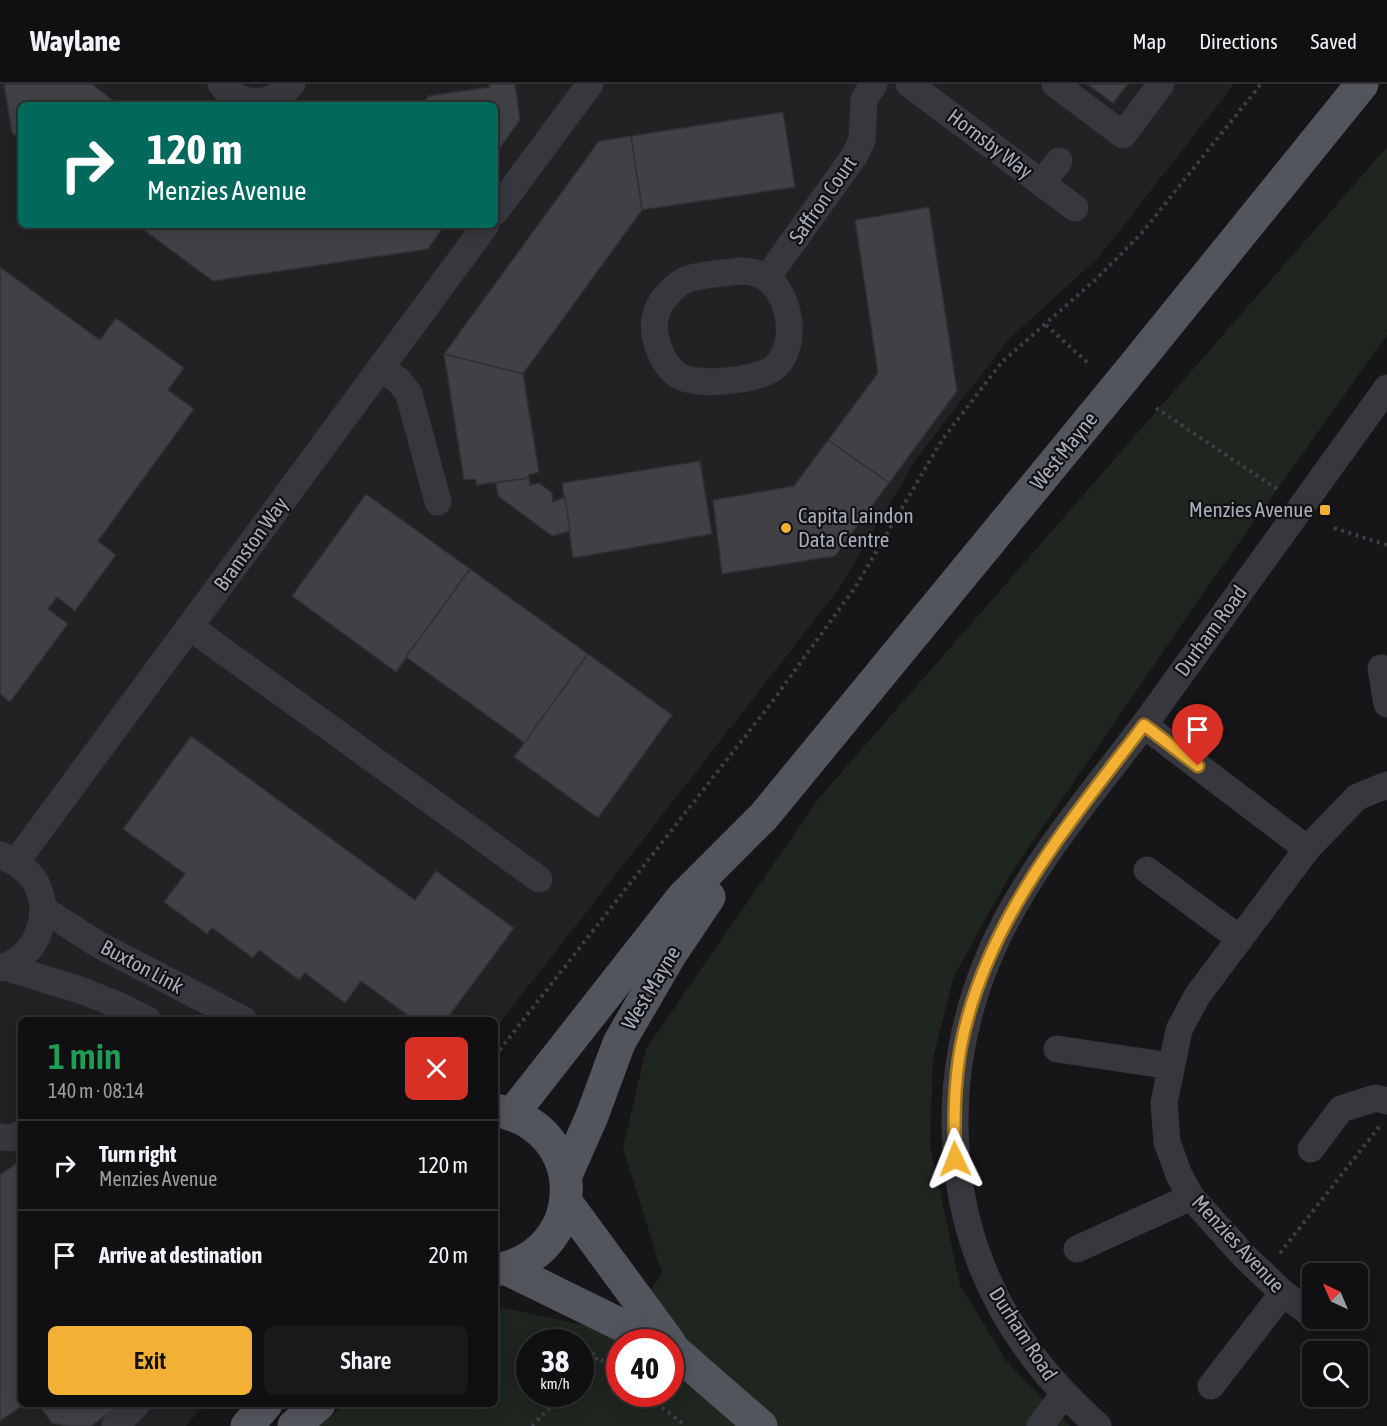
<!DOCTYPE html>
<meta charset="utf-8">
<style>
body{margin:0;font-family:"Asap Condensed",sans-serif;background:#19191b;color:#f1f3f6;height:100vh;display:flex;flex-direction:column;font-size:22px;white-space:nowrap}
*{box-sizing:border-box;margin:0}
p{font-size:20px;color:#9c9d9f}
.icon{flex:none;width:33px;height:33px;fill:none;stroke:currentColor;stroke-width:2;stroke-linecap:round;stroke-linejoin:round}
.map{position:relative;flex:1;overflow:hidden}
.details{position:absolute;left:18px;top:933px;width:480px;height:390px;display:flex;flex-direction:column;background:#101012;border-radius:9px;box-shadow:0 3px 15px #0003,0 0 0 2px #303032}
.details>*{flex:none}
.top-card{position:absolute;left:18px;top:18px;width:480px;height:126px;border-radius:9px;box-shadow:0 3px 15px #0003,0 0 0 2px #303032;background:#00695c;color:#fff;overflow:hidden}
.needle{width:39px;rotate:316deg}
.tools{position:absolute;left:1302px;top:1179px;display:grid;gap:12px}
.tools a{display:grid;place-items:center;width:66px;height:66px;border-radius:9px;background:#101012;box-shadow:0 3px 15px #0003,0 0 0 2px #303032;font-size:30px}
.speed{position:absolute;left:516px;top:1245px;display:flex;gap:12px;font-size:30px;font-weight:700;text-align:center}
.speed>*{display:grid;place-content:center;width:78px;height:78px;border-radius:50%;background:#101012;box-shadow:0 3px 15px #0003,0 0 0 2px #303032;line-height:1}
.speed small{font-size:15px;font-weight:400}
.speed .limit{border:9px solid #d22;background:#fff;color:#111}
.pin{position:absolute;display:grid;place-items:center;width:51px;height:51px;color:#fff;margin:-62px -26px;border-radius:50% 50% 50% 0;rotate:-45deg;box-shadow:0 0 6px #0007}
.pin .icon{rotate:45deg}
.me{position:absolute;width:66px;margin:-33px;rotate:358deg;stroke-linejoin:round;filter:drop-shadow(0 0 4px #0008)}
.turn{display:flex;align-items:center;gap:21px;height:126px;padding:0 30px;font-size:27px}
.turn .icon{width:78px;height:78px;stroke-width:2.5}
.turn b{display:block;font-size:42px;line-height:51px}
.round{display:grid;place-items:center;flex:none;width:63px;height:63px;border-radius:9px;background:#19191b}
.head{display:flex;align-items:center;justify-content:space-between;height:102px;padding:0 30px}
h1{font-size:36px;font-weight:600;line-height:45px;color:#1e9e55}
.action{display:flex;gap:12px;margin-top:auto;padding:12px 30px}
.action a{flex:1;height:69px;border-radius:9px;background:#f2b134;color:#111;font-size:24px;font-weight:600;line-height:69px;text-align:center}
.action a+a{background:#19191b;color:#f1f3f6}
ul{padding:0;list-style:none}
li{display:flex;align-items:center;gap:18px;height:90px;padding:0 30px;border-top:2px solid #303032}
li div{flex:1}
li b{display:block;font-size:22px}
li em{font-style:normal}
header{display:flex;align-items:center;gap:36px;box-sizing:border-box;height:84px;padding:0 30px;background:#101012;border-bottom:2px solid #303032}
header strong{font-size:28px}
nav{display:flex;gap:33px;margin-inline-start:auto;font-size:21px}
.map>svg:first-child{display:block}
.built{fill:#222225;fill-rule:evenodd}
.green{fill:#1e261f;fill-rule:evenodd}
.building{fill:#404145;stroke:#303034;stroke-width:1.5}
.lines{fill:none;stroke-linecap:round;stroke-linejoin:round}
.path{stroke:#3d3f44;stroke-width:4;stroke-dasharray:3 4.5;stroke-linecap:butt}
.minor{stroke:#37383d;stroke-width:27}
.major{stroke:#53555c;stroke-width:33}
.route-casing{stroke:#9d7322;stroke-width:15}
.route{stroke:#f2b134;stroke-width:10}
.poi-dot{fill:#f2b134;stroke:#111113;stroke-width:2}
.labels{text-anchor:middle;stroke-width:4.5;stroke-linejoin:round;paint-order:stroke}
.street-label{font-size:21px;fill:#a8adb8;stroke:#111113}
.poi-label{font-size:21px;fill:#a8adb8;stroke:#111113;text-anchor:end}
</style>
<header>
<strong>Waylane</strong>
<nav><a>Map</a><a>Directions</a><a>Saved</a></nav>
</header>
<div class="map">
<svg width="1387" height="1342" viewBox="0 0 1387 1342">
<rect width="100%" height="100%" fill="#161618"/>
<path class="built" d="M0,0H1234L1099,173L1008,256L917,374L838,506L495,945V936H21V1320H205L186,1342H0ZM21,21H495V141H21Z"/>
<path class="green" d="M1387,63V251L1204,508L1010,791L954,892L933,974L930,1061L960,1201L1007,1278L1070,1342H319L345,1320H495V1222L621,1249L662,1189L623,1064L646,965L819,714ZM530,1258H580V1310H530ZM620,1258H670V1310H620Z"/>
<g class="building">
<path d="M4,0H92L119,21H21V56L12,49Z"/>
<path d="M489,0H515L520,36L495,71V21H422L428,12L490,3Z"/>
<path d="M1087,0H1128L1113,19Z"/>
<path d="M783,28L795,103L642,126L631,52Z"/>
<path d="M631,52L642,126L523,290L444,270L599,57Z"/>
<path d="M929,123L957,307L889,399L828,356L878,289L855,136Z"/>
<path d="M137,141H445L428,165L213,197Z"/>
<path d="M0,183L100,256L116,234L184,284L168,306L194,325L98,457L116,471L75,527L57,513L48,525L68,540L10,618L0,610Z"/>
<path d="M444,270L523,290L539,388L528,391L529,394L476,401V395L464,396Z"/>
<path d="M828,356L889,399L835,472L722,490L713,416L794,402Z"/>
<path d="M700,377L712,450L573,474L562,399Z"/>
<path d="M529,394L530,401L539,399L552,409L553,418L565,413L570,447L552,452L498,412L496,399Z"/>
<path d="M366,410L470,485L396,588L292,512Z"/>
<path d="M470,485L588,570L525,659L406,573Z"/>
<path d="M588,570L672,631L598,734L514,673Z"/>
<path d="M191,652L415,816L436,787L514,844L446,936H414L361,897L345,919L305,889L299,896L259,866L253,874L212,844L207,850L164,818L185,790L123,745Z"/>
<path d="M21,1076V1320H25L0,1337V1091Z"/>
<path d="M38,1320H116L115,1325L91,1342H68L52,1339Z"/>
</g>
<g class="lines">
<g class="path">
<path d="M1046,241L1089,280"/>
<path d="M1156,324L1280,407"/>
<path d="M1334,444L1387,461"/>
<path d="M495,972L772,618L856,502L942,356L1002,278L1095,196L1141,150L1261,0"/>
<path d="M1280,1169L1379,1043"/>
<path d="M580,1260L598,1273"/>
<path d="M580,1292L598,1273L620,1290"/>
<path d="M644,1310L686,1342"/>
<path d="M532,1342L563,1310"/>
</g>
<g class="minor">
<path d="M221,0C240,24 273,22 292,0"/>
<path d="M909,0L1075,124"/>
<path d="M1055,0L1123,51L1161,0"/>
<path d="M1042,99L1059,77"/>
<path d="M495,128L590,0"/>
<path d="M738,187C749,187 759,188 768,195C791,214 798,260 776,282C761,296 717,299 697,297C691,296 684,295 679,292C662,281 650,250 656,231C659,218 670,206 680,199C693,190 722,190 738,187Z"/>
<path d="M767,194L855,71L862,56L864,15L874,0"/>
<path d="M381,283L399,297L409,310L438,418"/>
<path d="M190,543L539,795"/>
<path d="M1381,584L1387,620"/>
<path d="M1144,641L1307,765L1357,713L1387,701"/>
<path d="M1307,765L1197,912L1179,946L1164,1019L1167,1058L1179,1091L1191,1113L1245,1173L1283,1209L1312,1231"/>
<path d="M16,778L486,141"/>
<path d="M1147,786L1240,855"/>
<path d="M43,825L99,861L244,936"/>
<path d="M5,883L80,906L118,921L148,936"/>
<path d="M0,884C38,874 56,825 32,793C23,782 13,777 1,771"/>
<path d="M1057,965L1171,982"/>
<path d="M0,1053L11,1054L21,1050"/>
<path d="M1311,1065L1341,1025L1376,1014L1387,1017"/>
<path d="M1077,1165L1191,1113"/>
<path d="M1211,1302L1283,1209"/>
<path d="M115,1342L137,1320"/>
<path d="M1040,1342L1064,1310"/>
<path d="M1098,1342C1074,1320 1051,1297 1032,1271C942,1152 933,995 994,861C1033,776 1097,705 1152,630C1230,521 1308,412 1387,304"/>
</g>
<g class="major">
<path d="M495,1026C592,1044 588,1171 495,1186"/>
<path d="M513,1029L682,814L764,732L1133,283L1362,0"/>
<path d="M566,1091L592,1032L619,959L670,871L709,813"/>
<path d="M566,1118L669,1258"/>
<path d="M505,1184L656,1258"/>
<path d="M670,1261L676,1268L761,1342"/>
<path d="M247,1342L266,1320"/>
<path d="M294,1342L319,1320"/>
</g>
</g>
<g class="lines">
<defs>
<path id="route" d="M955,1075C954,1037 954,1000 961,962C985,838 1069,739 1144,641L1198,682"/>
</defs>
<use href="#route" class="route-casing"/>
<use href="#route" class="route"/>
</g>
<g class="poi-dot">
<rect x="1319" y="420" width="12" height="12" rx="3"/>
<circle cx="786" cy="444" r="6"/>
</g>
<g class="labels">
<g class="street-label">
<text transform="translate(990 60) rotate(37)" y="7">Hornsby Way</text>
<text transform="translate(823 116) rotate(-55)" y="7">Saffron Court</text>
<text transform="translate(1064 367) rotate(-51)" y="7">West Mayne</text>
<text transform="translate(251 460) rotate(-54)" y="7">Bramston Way</text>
<text transform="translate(1211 547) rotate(-54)" y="7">Durham Road</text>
<text transform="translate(142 883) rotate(28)" y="7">Buxton Link</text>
<text transform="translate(651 904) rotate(-59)" y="7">West Mayne</text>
<text transform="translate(1238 1160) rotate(47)" y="7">Menzies Avenue</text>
<text transform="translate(1023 1250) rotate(57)" y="7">Durham Road</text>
</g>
<g class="poi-label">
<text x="1313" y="433">Menzies Avenue</text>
<text x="798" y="439" text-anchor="start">Capita Laindon<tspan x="798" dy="24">Data Centre</tspan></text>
</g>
</g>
</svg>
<div class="tools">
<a><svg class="needle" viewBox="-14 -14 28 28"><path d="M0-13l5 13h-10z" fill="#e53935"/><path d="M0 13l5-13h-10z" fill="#9c9d9f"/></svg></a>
<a><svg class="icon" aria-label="search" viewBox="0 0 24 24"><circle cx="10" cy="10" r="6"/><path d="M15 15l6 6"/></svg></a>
</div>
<div class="speed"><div>38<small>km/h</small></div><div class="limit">40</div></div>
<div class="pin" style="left:1198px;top:682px;background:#d93025"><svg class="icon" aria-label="arrive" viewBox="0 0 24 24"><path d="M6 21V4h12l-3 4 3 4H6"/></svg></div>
<svg class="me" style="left:955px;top:1075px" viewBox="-20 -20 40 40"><path d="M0-17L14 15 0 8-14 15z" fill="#f2b134" stroke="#fff" stroke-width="4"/></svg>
<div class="top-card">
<div class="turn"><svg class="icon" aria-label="right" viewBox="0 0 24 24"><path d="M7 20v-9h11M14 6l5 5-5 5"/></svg><div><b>120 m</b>Menzies Avenue</div></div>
</div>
<section class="details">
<div class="head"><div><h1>1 min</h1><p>140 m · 08:14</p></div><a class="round" style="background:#d93025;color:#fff"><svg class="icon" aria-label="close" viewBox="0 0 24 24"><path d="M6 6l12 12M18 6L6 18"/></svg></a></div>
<ul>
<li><svg class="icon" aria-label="right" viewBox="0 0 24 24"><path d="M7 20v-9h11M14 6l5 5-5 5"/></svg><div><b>Turn right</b><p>Menzies Avenue</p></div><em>120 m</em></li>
<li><svg class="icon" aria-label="arrive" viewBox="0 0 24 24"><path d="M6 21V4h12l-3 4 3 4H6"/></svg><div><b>Arrive at destination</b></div><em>20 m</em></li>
</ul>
<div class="action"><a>Exit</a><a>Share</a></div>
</section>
</div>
